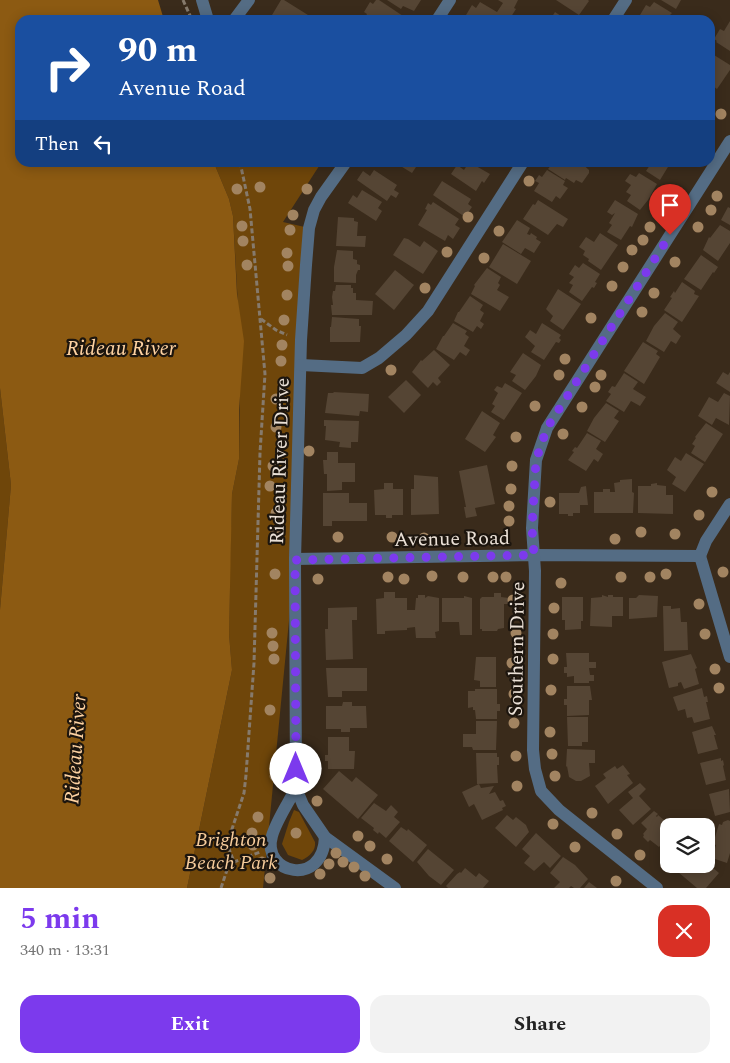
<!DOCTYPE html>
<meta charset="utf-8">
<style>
body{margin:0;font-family:Spectral,serif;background:#f2f2f2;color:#222;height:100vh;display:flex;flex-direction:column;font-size:19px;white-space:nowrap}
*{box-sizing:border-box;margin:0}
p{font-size:16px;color:#767676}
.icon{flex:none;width:28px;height:28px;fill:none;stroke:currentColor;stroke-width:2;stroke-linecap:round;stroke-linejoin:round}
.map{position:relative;height:888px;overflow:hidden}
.panel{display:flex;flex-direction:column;background:#fff;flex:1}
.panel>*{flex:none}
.guide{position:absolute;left:15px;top:15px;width:700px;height:152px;border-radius:15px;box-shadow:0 2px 12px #0003;background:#1a4fa0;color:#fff;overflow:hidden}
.fabs{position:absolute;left:660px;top:818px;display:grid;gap:10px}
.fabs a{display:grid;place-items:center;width:55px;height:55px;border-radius:10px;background:#fff;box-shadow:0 2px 12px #0003;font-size:25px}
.pin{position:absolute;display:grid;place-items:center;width:42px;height:42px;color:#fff;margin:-51px -21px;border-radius:50% 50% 50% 0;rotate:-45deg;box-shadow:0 0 5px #0007}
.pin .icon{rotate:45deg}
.me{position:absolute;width:55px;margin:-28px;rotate:0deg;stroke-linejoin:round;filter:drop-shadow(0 0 4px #0008)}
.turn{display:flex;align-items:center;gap:18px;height:105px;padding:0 20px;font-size:22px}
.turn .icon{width:65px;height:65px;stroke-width:2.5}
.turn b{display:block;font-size:35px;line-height:42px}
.then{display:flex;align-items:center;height:48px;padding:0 20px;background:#0003;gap:10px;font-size:19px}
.round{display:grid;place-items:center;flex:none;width:52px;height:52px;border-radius:15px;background:#f2f2f2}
.overview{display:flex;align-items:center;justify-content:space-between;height:85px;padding:0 20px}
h1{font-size:30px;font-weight:700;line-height:38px;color:#7c3aed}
.cta{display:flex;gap:10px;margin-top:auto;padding:10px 20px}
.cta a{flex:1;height:58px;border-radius:15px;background:#7c3aed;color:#fff;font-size:20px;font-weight:700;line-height:58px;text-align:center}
.cta a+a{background:#f2f2f2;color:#222}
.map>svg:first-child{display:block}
.green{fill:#6f460a}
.water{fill:#8c5a12}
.building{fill:#554534}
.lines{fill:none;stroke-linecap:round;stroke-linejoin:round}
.path{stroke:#867a6c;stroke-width:3;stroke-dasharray:5 2.5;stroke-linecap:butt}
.minor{stroke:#546c84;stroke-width:12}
.tree{fill:#a28461}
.route{stroke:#7c3aed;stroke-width:9;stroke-dasharray:0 16.2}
.labels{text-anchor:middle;stroke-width:4.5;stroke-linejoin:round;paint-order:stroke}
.street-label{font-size:20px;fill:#eae0d6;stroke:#1c150e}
.park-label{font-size:20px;font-style:italic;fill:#f7cc9b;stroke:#1c150e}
.water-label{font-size:21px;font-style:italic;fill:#fed2a1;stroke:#1c150e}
</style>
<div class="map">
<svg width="730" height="888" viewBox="0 0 730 888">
<rect width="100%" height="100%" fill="#3a2b1b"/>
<g class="green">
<path d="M214,163H321L283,222L309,228L295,559L263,888H187L232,670L229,634L230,564L232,494L239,459L240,376L238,306L233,216L229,199Z"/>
<path d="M0,388L11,485L0,610Z"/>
<path d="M294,810L299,812L315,842C316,850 310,856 302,860L288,855L282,844L289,822Z"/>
</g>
<path class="water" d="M0,0H158L164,20H20V162L214,163L229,199L233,216L237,294L244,341L239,410V459L232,494L229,634L232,670L187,888H0V610L11,485L0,388Z"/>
<g class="building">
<path d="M281,0H284L308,15L305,19L307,20H269Z"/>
<path d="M376,0H379L403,16L402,20H366L364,19L367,14L364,12L370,2L373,4Z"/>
<path d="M387,0H421L414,11L403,6L401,9Z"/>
<path d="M498,0H518L514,8L516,9L509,20L505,18L504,20H469L471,18L466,15L472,5L476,8L480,2L497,12L503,3Z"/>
<path d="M556,0H588L589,1L579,15Z"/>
<path d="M661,0H681L676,9Z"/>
<path d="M654,2L672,13L669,16L676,20H642L644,18L640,15L646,5L650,7Z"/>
<path d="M555,12L567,20H550Z"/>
<path d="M730,21V51L716,42L717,41L714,39L720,29L724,31Z"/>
<path d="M714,55L730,65V70L717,89L710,84V61Z"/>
<path d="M394,162H416L418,164L412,173Z"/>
<path d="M469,162L490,174L484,183L482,181L476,191L451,174L457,165L464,170Z"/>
<path d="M550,162H580L589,170V173L582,183L576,180L574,183L566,178L565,180L548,169L552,164Z"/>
<path d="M646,162H671L660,180L646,171L650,165Z"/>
<path d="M374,170L397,185L394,190L399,193L396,198L391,195L387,201L357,180L363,171L370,176Z"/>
<path d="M547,170L565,181L563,185L568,188L560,199L556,196L552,202L534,191L539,183L535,181L539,175L542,177Z"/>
<path d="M639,173L657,184L648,200L640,210L627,201L631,195L626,192L631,185L625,181L630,174L636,177Z"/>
<path d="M442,181L471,199L468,204L472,207L465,217L433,195Z"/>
<path d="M362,190L382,202L378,208L382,211L376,221L348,203L353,195L357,198Z"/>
<path d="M538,200L568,219L563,227L557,224L548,235L523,219L533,204L535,205Z"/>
<path d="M615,200L638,214L632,227L630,226L621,240L607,232L612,225L609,223L615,213L612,215L607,212Z"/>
<path d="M433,202L459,219L455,225L460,228L453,239L448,235L445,241L418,225L427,210L425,209L428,203L431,205Z"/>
<path d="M728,207L730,208V225L721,220Z"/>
<path d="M338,217L354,218V221L358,222L357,236H366L365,247L336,246Z"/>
<path d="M517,220L530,228L527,234L530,235L531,233L537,237L536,239L541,242L534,253L525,248L521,254L502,242Z"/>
<path d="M720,225L730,231V243L718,261L703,250L709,237L710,238Z"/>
<path d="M600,233L618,245L601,270L588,261L589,259L583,255L585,251L579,247L586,237L594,242Z"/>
<path d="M404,238L408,239L420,247L424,241L438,251L423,274L393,255Z"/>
<path d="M503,244L531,261L517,284L489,267Z"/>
<path d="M337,250L353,251V259L357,260V264L360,265V270H358L356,275V283L334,282V267Z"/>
<path d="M701,255L718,267L714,273L713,272L701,290L684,279Z"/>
<path d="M583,263L600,274L595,282L597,283L594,288L592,287L582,301L569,292L573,285L569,283L574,277L569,274L575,265L579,268Z"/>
<path d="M487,268L501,277L498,283L500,285L497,290L509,297L500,311L471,294L475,286L474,285Z"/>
<path d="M395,270L414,285L394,310L375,294Z"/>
<path d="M682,282L695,291L694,294L699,296L682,322L664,310L672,298L670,297L674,291L675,293Z"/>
<path d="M336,285H351V288H353V293H356V300L373,301L372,315H332L331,305H333L332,297L333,291H335Z"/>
<path d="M558,289L581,304L563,330L550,321L553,316L546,309Z"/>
<path d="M470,296L483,305L480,310L484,313L480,321L484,324L481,329L477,326L473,332L454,321L458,312H459Z"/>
<path d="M665,313L678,322L673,329L681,336L676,344L671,341L664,352L646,341L654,326Z"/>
<path d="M332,317L359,319V326H361L360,342H330V327H331Z"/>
<path d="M453,323L467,331L465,334L469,337L464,346L470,350L466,356L460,352L454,360L436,349L443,336H444Z"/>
<path d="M542,323L561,335L559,338L561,340L559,343L556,342L544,360L531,352L535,346L525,337L530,330L536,334Z"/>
<path d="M643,342L658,351L656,354L660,357L644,384L624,371Z"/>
<path d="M434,350L450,365L438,378L441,382L437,386L433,382L428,388L412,372L421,360L422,361Z"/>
<path d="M523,353L541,365L536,376L525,390L512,381L516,375L510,372Z"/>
<path d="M723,372L728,375L730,372V392L716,383Z"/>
<path d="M624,373L638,382L633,389L646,397L640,406L631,401L624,412L606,401L611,394L608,392L612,386L615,387Z"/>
<path d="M406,380L421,395L404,413L388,397Z"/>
<path d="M505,383L522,393L504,420L491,412L495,406L492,404L498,393L494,390L497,386L502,388Z"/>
<path d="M333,392L369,394L368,412L360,411L359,416L325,413L328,393H334Z"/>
<path d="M724,393L730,396L729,425L716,418L712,425L698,416L709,397L718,402Z"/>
<path d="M606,403L619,411L614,418L619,421L605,442L587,431L594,418Z"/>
<path d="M482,411L500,423L493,435L496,437L485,452L465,439Z"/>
<path d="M324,420L359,421L358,442H351V448L339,447L340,442L325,440L326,426H324Z"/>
<path d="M706,423L723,434L705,462L691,453L695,446L692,444L696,438L695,437Z"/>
<path d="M587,433L601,441L596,449L603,454L598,462L594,459L586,471L568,460L574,452L572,451L575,447L577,448Z"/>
<path d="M327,452H338V463H355V482H342V490L327,491V474H324L323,460H327Z"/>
<path d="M686,453L704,464L685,492L672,484L676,477L667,470L675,457L681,461Z"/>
<path d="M487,465L495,504L475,508L477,516L466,518L464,507H466L459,471Z"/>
<path d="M414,475L438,477L439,514L411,515V489H414Z"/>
<path d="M632,479V492L634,493L633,513H594V492H603V489H610V492H615L614,483L620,482V480Z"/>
<path d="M384,483H393V489H403V515H392V518H386V515H375L374,490L384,489Z"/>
<path d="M657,483V485L666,486V495H673V514L638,513V486H651V484Z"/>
<path d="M586,486L588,505H580V513H573V516H568V514H559V493H579L581,487Z"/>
<path d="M323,493H349V503H367V521H332V526H323Z"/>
<path d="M384,592H395V598H407V610H415L416,598H418V595H425V598L428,596L439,598V631L435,632L436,638H416L415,627L407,628V630L385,631V634H377L376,599L384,598Z"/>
<path d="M494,593H501V597L509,598V604H504V628L498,629L497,631H482V629H480V599L482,597H494Z"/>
<path d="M602,595L608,597V595H613V597H623V616H612V627L590,626L591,598L602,597Z"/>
<path d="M639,595L658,596L657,617L629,619V598H636Z"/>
<path d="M464,596L472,598V635H460L459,622H442V598H464Z"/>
<path d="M562,597H583V621H581V629L565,630V620H562Z"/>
<path d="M663,606H671V609L680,608L681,622H687L688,650L664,651Z"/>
<path d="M357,607V620H352L353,659L326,660L325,629H328V608Z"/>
<path d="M566,653H589V662H596V668H589L590,675H594V681H589V683H574V676L567,677V673H564V667H567Z"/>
<path d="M691,654L697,668L695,669L699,684L684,689L681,682L678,683V686L669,688L662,662Z"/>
<path d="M476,657H496V687H480V681L474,680Z"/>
<path d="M326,668H367V691H342V697H328Z"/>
<path d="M567,686H590L592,700H589V715L567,716V705H564V699H567Z"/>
<path d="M702,688L704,697L707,696L708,702H706L710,719L694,723L692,717L687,718L685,709L678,711L673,697Z"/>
<path d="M475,689H497V704H500V711H497V719H476L475,710H473V707L468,708V691H475Z"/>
<path d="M343,702H352V706H366L367,728H350V732H341V729H326V706H342Z"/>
<path d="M567,717H588V742H582V746H568Z"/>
<path d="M476,721H497L496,750H473L472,747H463V734H476Z"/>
<path d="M712,726L716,735H714L718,749L698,754L692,732Z"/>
<path d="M328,737H349V751H355L354,769H328V761H325V755H328Z"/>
<path d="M567,749L595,750V763H589L590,776L581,781H576L569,777L567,766L566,767Z"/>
<path d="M476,753H497V757H499V765H497L498,783L477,784Z"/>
<path d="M721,758V761L723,760L724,765L723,766L726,780L706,785L700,763Z"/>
<path d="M623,765L630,774L627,775L633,783L608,804L595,786L606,778L603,774L615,766L617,769Z"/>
<path d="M339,771L352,782L356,777L378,795L358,819L323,789Z"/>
<path d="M640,783L646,789L639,796L651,809L633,825L619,810L633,798L628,792Z"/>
<path d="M479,784L481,788L494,786L489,794L495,792L500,801L503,800L506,806L502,808L503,810L482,820L474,804L469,807L462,792Z"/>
<path d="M729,789L730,812L715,816L709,794Z"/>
<path d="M374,803L386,811L391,805L398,812L394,817L400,822L386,838L379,832L378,834L373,830L374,828L361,818Z"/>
<path d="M654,811L658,814L656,816L657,817L658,815L671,826H669V835L659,847L650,840L648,842L643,837L644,835L643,834L647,829L641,823Z"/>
<path d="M507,815L513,820L516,817L526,825L529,832L516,847L495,828Z"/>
<path d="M728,820L730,821V853L727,863L712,858L716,845L713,844L719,824L722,825L723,822Z"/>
<path d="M401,827L407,831L408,829L427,845L413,862L389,841Z"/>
<path d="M536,833L561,856L550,868L544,862L534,871L524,863L530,856L522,849Z"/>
<path d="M428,849L454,870L441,885L429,876L417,862Z"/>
<path d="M563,857L575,865L588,879L580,888H574L571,886L569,888H554L560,882L550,873Z"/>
<path d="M706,862L719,873L706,888H697L678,872L683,866L681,864H706Z"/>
<path d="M465,868L476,877L479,873L489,881L483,888H448L446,886L457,874L460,872L461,873Z"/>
<path d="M589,882L597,888H584Z"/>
</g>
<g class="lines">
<g class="path">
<path d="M183,0L192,20"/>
<path d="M240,162L250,209L265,374L260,453L254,663L246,775L244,793L232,829L229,849L234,862L260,852"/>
<path d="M261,319L276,330L287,335"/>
<path d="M221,888L228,867L234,862"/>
</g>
<g class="minor">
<path d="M202,0L208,20"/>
<path d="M234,20L249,0"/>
<path d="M437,20L450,0"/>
<path d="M613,20L626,0"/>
<path d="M346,162L321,197L314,210L309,228L306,265L301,340L295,559L296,788L303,805L325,837L395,888"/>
<path d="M301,365L362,368L379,358L406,335L428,311L523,162"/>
<path d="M700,556L730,657"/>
<path d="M700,556L706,541L730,504"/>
<path d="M295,559L534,555L700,556"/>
<path d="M296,788C289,802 276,821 272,836C261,874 323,888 325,837"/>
<path d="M657,888L559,810L541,791L535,769L533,750L535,571L532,528L536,460L547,428L730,141"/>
</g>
</g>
<g class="tree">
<circle cx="721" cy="114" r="5.5"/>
<circle cx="529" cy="181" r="5.5"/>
<circle cx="260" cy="187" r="5.5"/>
<circle cx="237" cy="189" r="5.5"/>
<circle cx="307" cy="189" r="5.5"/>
<circle cx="670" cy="194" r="5.5"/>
<circle cx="717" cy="196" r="5.5"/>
<circle cx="661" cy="207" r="5.5"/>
<circle cx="711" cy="210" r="5.5"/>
<circle cx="293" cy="215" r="5.5"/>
<circle cx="468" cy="217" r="5.5"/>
<circle cx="242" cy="226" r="5.5"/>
<circle cx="650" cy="227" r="5.5"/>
<circle cx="698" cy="227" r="5.5"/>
<circle cx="290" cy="230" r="5.5"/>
<circle cx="499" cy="231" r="5.5"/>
<circle cx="643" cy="240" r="5.5"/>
<circle cx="243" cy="241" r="5.5"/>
<circle cx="632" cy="250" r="5.5"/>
<circle cx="447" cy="252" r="5.5"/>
<circle cx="287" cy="253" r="5.5"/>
<circle cx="484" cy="258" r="5.5"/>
<circle cx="675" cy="262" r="5.5"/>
<circle cx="247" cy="265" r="5.5"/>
<circle cx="288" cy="266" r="5.5"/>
<circle cx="623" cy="267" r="5.5"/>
<circle cx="612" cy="286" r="5.5"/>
<circle cx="425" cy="288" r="5.5"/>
<circle cx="654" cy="293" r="5.5"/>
<circle cx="287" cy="295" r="5.5"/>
<circle cx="642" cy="312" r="5.5"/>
<circle cx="591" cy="318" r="5.5"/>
<circle cx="284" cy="320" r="5.5"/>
<circle cx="282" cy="345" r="5.5"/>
<circle cx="565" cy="359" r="5.5"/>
<circle cx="281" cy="361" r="5.5"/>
<circle cx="391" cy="370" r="5.5"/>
<circle cx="559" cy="375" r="5.5"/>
<circle cx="601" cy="375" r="5.5"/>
<circle cx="595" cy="387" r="5.5"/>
<circle cx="276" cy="399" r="5.5"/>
<circle cx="535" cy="406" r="5.5"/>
<circle cx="582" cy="407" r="5.5"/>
<circle cx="276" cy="427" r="5.5"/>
<circle cx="563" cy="434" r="5.5"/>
<circle cx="516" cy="437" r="5.5"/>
<circle cx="309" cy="451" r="5.5"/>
<circle cx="273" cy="466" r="5.5"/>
<circle cx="512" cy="466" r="5.5"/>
<circle cx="270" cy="486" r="5.5"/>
<circle cx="511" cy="489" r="5.5"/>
<circle cx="712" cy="492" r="5.5"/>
<circle cx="550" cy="502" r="5.5"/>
<circle cx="509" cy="506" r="5.5"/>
<circle cx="276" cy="513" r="5.5"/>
<circle cx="699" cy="515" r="5.5"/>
<circle cx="509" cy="521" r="5.5"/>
<circle cx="276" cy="531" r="5.5"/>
<circle cx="641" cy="532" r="5.5"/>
<circle cx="675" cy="534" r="5.5"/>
<circle cx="338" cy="537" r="5.5"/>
<circle cx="392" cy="537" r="5.5"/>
<circle cx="424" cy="538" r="5.5"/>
<circle cx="615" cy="539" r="5.5"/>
<circle cx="723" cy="572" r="5.5"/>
<circle cx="275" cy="574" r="5.5"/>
<circle cx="666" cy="574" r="5.5"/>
<circle cx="432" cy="576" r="5.5"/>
<circle cx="388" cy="577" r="5.5"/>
<circle cx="463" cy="577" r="5.5"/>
<circle cx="493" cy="577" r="5.5"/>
<circle cx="506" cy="577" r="5.5"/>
<circle cx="621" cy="577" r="5.5"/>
<circle cx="650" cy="577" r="5.5"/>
<circle cx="318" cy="579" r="5.5"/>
<circle cx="404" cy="579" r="5.5"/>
<circle cx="561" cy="583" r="5.5"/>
<circle cx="513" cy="600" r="5.5"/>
<circle cx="699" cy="604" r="5.5"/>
<circle cx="554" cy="608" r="5.5"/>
<circle cx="272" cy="633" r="5.5"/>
<circle cx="516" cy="633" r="5.5"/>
<circle cx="553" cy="634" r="5.5"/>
<circle cx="705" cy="634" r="5.5"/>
<circle cx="273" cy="646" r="5.5"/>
<circle cx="274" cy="659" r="5.5"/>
<circle cx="553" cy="659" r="5.5"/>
<circle cx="512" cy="663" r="5.5"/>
<circle cx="715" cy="669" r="5.5"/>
<circle cx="719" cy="688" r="5.5"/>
<circle cx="551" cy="690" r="5.5"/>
<circle cx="514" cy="694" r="5.5"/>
<circle cx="270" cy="710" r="5.5"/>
<circle cx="514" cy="723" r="5.5"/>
<circle cx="550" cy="732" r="5.5"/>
<circle cx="552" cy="754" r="5.5"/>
<circle cx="516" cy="756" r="5.5"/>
<circle cx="275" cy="776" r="5.5"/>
<circle cx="555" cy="776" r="5.5"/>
<circle cx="310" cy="777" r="5.5"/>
<circle cx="517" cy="786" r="5.5"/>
<circle cx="317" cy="801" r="5.5"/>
<circle cx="592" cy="813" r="5.5"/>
<circle cx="258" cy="817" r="5.5"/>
<circle cx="553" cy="824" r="5.5"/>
<circle cx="252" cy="833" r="5.5"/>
<circle cx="296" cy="833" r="5.5"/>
<circle cx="617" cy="834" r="5.5"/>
<circle cx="358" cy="836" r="5.5"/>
<circle cx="253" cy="845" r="5.5"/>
<circle cx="370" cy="846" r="5.5"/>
<circle cx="575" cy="847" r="5.5"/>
<circle cx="336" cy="853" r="5.5"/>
<circle cx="640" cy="855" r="5.5"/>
<circle cx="387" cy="859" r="5.5"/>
<circle cx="262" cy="862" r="5.5"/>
<circle cx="343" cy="862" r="5.5"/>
<circle cx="329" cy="864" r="5.5"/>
<circle cx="354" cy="867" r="5.5"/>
<circle cx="320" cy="874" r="5.5"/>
<circle cx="365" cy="876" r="5.5"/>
<circle cx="270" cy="878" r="5.5"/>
<circle cx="616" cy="881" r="5.5"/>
</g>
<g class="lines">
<path class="route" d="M296,769L295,560L534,555L532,528L536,460L547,428L670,235"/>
</g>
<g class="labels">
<g class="street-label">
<text transform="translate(279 461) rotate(-88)" y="7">Rideau River Drive</text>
<text transform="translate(452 538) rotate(-1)" y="7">Avenue Road</text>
<text transform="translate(516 649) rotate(-89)" y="7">Southern Drive</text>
</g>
<g class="park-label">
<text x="231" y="846">Brighton<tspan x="231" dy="23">Beach Park</tspan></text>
</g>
<g class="water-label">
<text x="121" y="355">Rideau River</text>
<text transform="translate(75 749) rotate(-86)" y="7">Rideau River</text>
</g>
</g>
</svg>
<div class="fabs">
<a><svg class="icon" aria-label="layers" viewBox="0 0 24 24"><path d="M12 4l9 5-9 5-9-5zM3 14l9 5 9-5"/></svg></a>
</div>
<div class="pin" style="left:670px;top:235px;background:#d93025"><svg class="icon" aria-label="arrive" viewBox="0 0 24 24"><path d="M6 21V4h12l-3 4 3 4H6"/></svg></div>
<svg class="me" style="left:296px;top:769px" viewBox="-20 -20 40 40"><circle r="19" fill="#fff"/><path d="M0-13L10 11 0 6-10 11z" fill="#7c3aed"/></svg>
<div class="guide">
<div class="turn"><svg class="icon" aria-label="right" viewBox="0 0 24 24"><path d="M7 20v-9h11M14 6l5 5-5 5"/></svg><div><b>90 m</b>Avenue Road</div></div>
<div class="then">Then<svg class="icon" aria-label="left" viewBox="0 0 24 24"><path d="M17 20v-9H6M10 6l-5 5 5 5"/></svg></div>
</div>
</div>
<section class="panel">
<div class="overview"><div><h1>5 min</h1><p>340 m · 13:31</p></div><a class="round" style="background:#d93025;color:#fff"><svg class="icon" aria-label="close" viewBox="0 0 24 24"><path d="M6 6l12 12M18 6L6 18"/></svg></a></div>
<div class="cta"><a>Exit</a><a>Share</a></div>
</section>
